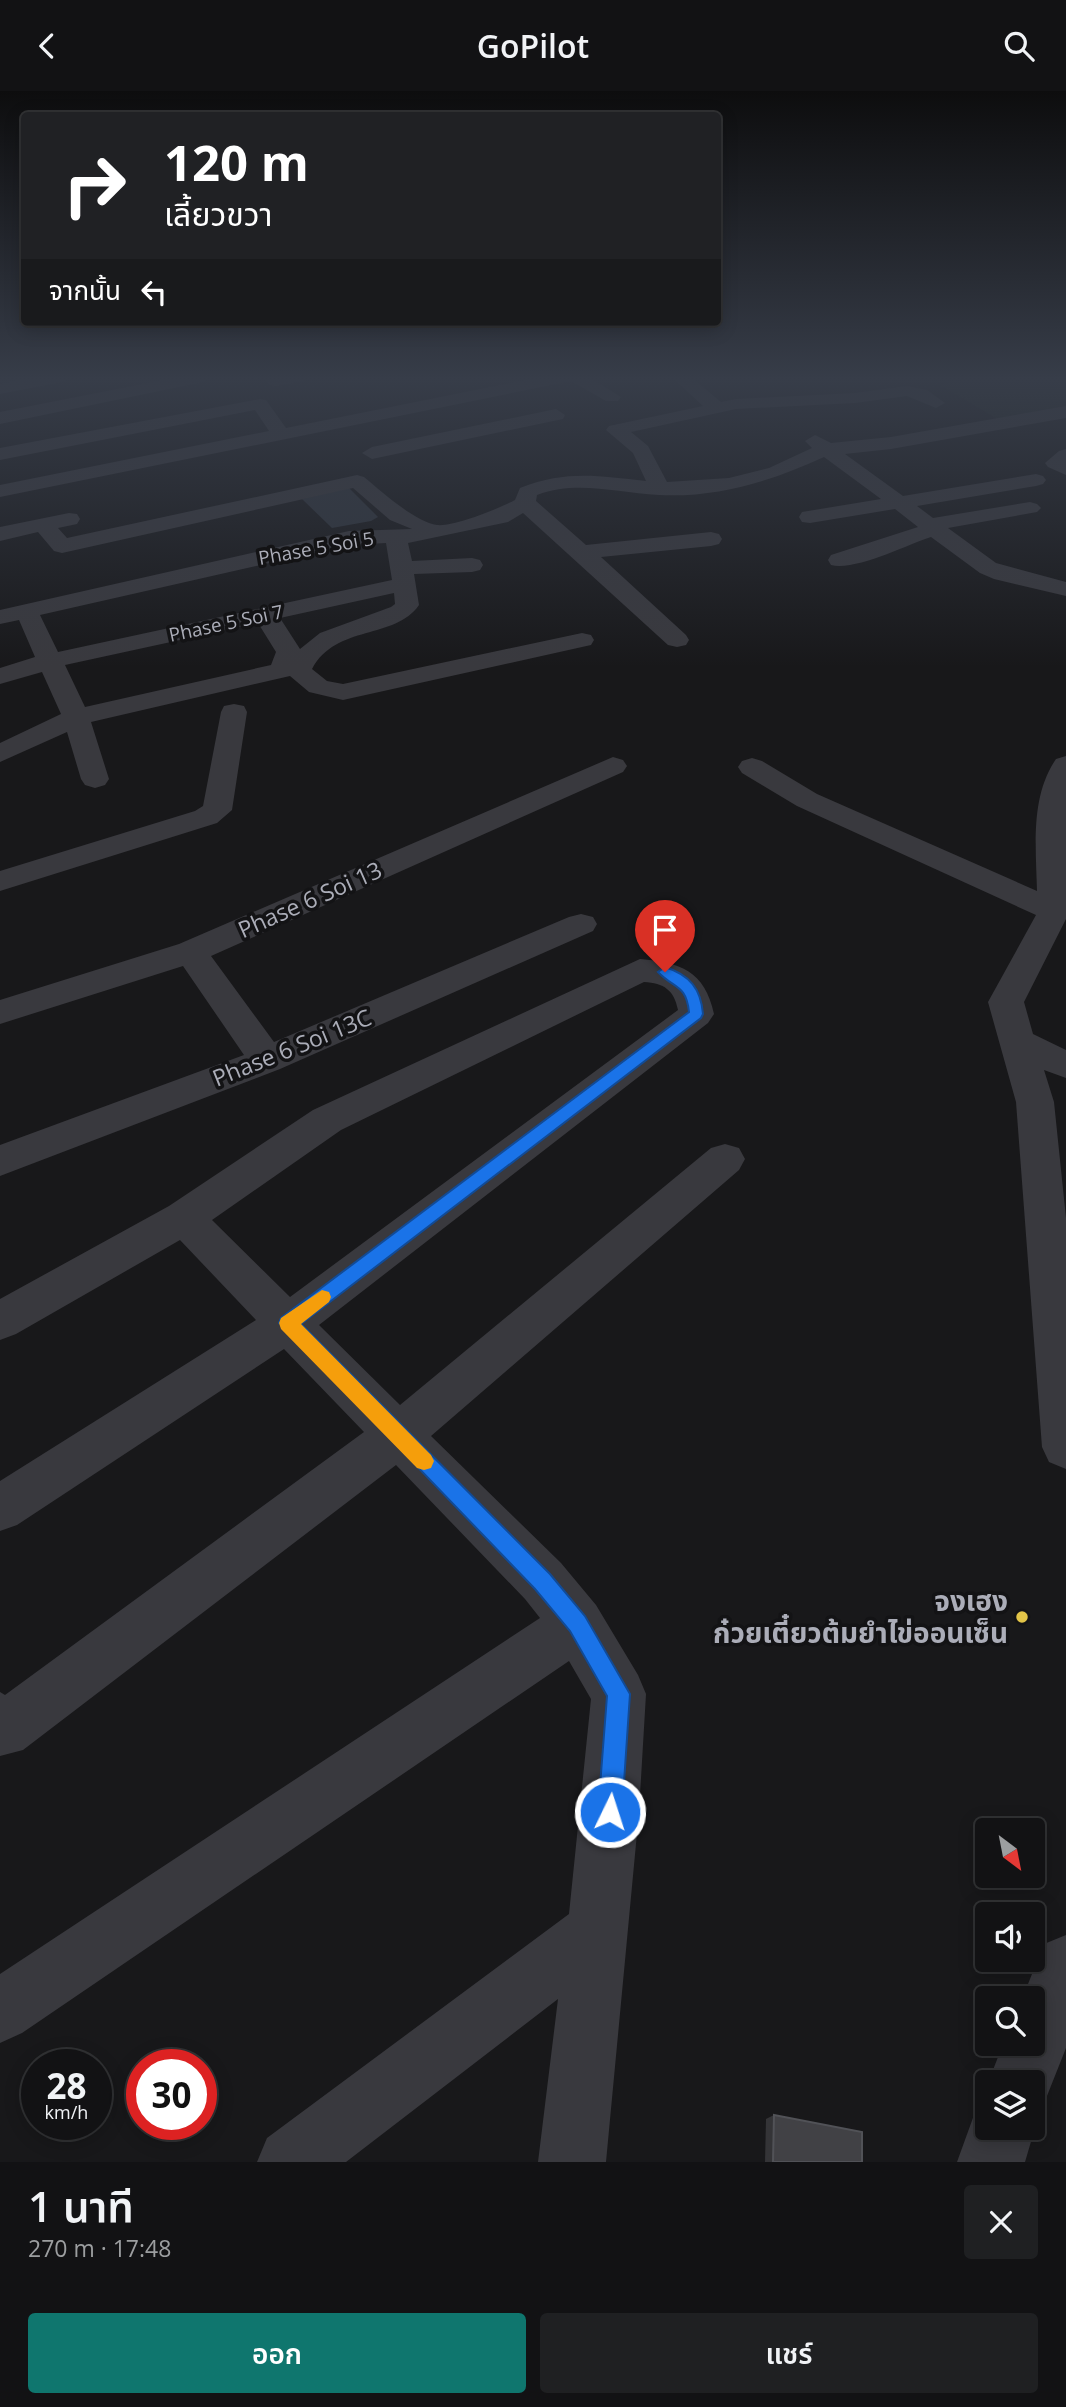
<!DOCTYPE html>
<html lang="th">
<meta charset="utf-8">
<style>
body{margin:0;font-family:"Open Sans","Noto Sans Thai",sans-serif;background:#1f2022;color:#f1f3f6;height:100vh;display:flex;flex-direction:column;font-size:26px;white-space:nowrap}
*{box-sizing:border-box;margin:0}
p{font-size:23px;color:#9c9ea0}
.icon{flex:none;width:38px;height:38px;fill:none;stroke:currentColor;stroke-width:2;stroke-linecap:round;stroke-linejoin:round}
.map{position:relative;height:2071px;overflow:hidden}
.side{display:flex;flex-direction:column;background:#121214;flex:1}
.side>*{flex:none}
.hud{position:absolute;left:21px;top:21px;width:700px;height:214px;border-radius:7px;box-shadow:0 4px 18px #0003,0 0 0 2px #313234;background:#202124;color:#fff;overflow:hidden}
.needle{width:46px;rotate:148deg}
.buttons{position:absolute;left:975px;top:1727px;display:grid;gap:14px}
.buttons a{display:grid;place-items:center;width:70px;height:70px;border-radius:7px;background:#121214;box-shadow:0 4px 18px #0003,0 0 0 2px #313234;font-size:35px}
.speed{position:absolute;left:21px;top:1958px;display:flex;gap:14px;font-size:35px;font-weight:700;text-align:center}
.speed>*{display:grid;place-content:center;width:91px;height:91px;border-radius:50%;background:#121214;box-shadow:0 4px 18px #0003,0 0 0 2px #313234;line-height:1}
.speed small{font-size:18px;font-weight:400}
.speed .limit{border:10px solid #d22;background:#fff;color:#111}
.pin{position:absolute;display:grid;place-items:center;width:60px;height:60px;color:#fff;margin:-72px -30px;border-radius:50% 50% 50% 0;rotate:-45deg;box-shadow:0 0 7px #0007}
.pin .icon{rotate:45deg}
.me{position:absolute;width:77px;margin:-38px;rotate:4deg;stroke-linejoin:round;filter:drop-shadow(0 0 5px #0008)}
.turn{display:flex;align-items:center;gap:24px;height:147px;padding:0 28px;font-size:32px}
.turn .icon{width:91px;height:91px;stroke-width:2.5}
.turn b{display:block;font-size:49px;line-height:60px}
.then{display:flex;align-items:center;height:66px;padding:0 28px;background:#0003;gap:14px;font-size:26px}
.round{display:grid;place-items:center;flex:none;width:74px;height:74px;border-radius:7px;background:#1f2022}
.head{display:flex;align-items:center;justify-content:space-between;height:119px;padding:0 28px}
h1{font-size:42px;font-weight:600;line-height:52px}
.primary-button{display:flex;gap:14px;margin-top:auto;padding:14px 28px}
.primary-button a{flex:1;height:80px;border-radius:7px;background:#0f766e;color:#fff;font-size:28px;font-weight:600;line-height:80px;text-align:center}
.primary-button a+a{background:#1f2022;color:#f1f3f6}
header{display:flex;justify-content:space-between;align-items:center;height:91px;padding:0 28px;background:#121214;font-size:32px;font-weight:600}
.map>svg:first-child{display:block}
.green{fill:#1e2420}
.water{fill:#2f343c}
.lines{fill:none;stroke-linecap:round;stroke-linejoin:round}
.minor{fill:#39393e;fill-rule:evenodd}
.wall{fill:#343437}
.building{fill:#414145;stroke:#515257;stroke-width:2}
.route{fill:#1a73e8;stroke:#114b97;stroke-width:2}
.slow{fill:#f59e0b}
.poi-dot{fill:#e2c448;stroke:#131315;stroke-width:2.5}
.labels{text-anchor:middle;stroke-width:7;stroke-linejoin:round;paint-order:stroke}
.far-street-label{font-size:19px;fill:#abadb8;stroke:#131315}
.street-label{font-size:23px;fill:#abadb8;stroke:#131315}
.near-poi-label{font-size:28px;font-weight:bold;fill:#abadb8;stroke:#131315;text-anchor:end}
</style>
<header><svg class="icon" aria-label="back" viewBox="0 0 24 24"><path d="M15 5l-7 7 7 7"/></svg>GoPilot<svg class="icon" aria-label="search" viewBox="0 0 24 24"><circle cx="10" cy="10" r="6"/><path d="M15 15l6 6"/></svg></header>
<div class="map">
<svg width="1066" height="2071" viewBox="0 0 1066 2071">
<rect width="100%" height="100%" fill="#18181a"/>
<path class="green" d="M975,286H1066V317L999,329L940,294Z"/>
<path class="water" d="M349,397L378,426L371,430L332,437L302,408Z"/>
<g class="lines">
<g class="minor">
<path d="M36,286H71L62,291L0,303V293Z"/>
<path d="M178,286H212L203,291L0,333V321Z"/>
<path d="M264,286H307L304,290L276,295L270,294Z"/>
<path d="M540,286H589L621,306L618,310H606L571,290L0,406V394L269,340L255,319L0,369V357L260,308L266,309L286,337Z"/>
<path d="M672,286H691L721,311L736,308L855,302L907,295L927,299L945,312L936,317L907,305L855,312L736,318L631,341L648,355L667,391L729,387L769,377L812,357L805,350L815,344L831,352L891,346L1066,315V327L891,358L845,363L903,405L1036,383L1043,385L1046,389L1043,393L1036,395L917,415L933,427L1030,411L1037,413L1041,417L1037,421L948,437L996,472L1066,491V505L994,488L980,482L931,446C906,454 856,480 831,474L828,469L831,464L918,436L895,418L810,432L802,431L799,426L802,421L881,408L824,366C772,390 717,407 659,404C616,402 578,389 537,404L536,410L586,454L711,441L719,443L722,448L719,453L711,455L601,466L686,544L689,549L686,554L677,556L668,554L523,422L508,431L408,452L412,470L472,467L480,469L483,474L480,479L472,481L414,483L419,514C395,549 336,533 312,578L327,590L343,593L582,542L591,544L594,549L591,554L343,609L309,601L290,585L91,631L109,688L105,694L95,697L85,694L81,688L67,641L0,671V652L61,623L42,581L0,593V577L35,566L19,529L0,533V519L349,440L412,438L390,429L353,397L62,462L54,460L38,441L0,450V436L69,422L77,423L80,428L77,433L58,437L67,447L357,384L364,386C381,400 415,431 437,434C454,436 500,417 515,409L520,397C567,379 597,385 646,390L633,362L606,339L609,335L703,315ZM386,452L392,489L58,561L40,524L349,454ZM394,502L395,513L391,516L320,542L300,558L280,527ZM258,532L276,561L271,574L85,616L65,574Z"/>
<path d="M556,318L565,324L563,328L372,368L362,362L372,356Z"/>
<path d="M1066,358V384L1048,376L1045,372L1059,360Z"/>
<path d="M234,613L244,615L247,621L232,719L217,732L0,800V780L195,720L203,715L221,621L224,615Z"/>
<path d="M1066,665V828L1024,911L1033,943L1066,959V987L1044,979L1054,1011L1066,1127V1378L1049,1371L1042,1356L1016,1011L988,911L1036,824L797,715L742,682L738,676L742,670L752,667L762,670L817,703L1037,800C1036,756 1030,706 1056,668Z"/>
<path d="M613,666L623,669L627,675L623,681L211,865L274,951L569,826L581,823L593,826L597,833L593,840L280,978L0,1085V1054L244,964L183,875L0,933V909L179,853Z"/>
<path d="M640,868C680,871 705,880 714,923L708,932L319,1234L400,1314L711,1057L725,1053L739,1057L745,1068L739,1079L431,1345L561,1472L596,1514L638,1584L646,1603L639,1721L606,2071H538L558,1908L346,2071H257L267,2047L569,1823L591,1608L569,1570L22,1942L0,1952V1883L540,1527L525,1508L396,1374L23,1659L0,1665V1601L5,1604L364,1341L284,1258L17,1434L0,1440V1390L256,1229L180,1149L16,1243L0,1249V1208L169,1115L313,1019ZM644,891C664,892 674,899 678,919L290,1206L212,1129L341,1039Z"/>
<path d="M1066,1844V1957L1043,2015L1032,2019V1992H988L1003,1953H1032V1908H1022L1044,1853Z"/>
<path d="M987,2010V2037H1032V2030L1035,2037L1025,2071H957L978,2013Z"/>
</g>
</g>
<path class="wall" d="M774,2024L862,2071H765L766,2028Z"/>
<path class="building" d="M774,2024L862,2041V2071H773Z"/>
<linearGradient id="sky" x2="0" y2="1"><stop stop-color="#0d0d0e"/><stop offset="0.5" stop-color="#373d49"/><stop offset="1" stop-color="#373d49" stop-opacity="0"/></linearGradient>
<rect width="1066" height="576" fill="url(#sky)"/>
<path class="route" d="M665,876C690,884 701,898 703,923L701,927L301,1233L550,1483L585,1525L630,1603L622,1721L619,1729L610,1733L602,1729L598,1721L607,1605L570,1540L535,1498L279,1232L281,1227L689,921C686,893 674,898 658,881Z"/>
<path class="slow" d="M322,1199L329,1201L331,1206L329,1211L301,1233L431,1364L434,1370L431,1377L424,1379L417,1377L281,1238L279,1232L281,1227Z"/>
<circle class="poi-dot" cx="1022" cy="1526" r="7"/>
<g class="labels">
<g class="far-street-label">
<text transform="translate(316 457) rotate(-10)" y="7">Phase 5 Soi 5</text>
<text transform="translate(226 532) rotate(-12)" y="7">Phase 5 Soi 7</text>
</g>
<g class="street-label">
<text transform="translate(310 809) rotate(-24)" y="8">Phase 6 Soi 13</text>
<text transform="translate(292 957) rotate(-22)" y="8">Phase 6 Soi 13C</text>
</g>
<g class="near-poi-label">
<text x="1008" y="1520">จงเฮง<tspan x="1008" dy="32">ก๋วยเตี๋ยวต้มยำไข่ออนเซ็น</tspan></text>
</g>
</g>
</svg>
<div class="buttons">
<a><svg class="needle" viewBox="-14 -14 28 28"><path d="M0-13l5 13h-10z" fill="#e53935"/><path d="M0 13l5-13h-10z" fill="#9c9ea0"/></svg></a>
<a><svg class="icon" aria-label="sound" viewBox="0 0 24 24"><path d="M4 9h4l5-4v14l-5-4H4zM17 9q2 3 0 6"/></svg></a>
<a><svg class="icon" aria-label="search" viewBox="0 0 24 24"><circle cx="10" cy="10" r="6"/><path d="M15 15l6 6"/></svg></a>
<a><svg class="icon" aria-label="layers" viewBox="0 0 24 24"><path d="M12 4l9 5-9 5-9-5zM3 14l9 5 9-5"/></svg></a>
</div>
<div class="speed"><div>28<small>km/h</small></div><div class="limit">30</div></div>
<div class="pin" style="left:665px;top:881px;background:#d93025"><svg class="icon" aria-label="arrive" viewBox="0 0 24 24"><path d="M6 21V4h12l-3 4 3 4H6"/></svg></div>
<svg class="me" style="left:610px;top:1721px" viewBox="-20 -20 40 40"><circle r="17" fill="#1a73e8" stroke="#fff" stroke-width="3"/><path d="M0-11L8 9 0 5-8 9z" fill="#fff"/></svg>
<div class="hud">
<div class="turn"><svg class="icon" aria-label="right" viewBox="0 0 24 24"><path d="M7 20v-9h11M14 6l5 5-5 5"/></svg><div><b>120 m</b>เลี้ยวขวา</div></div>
<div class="then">จากนั้น<svg class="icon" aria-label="left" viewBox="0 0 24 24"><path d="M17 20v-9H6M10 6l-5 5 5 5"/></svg></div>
</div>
</div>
<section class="side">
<div class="head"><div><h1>1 นาที</h1><p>270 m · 17:48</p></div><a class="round"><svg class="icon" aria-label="close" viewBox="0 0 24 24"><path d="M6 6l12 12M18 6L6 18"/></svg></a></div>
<div class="primary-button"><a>ออก</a><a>แชร์</a></div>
</section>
